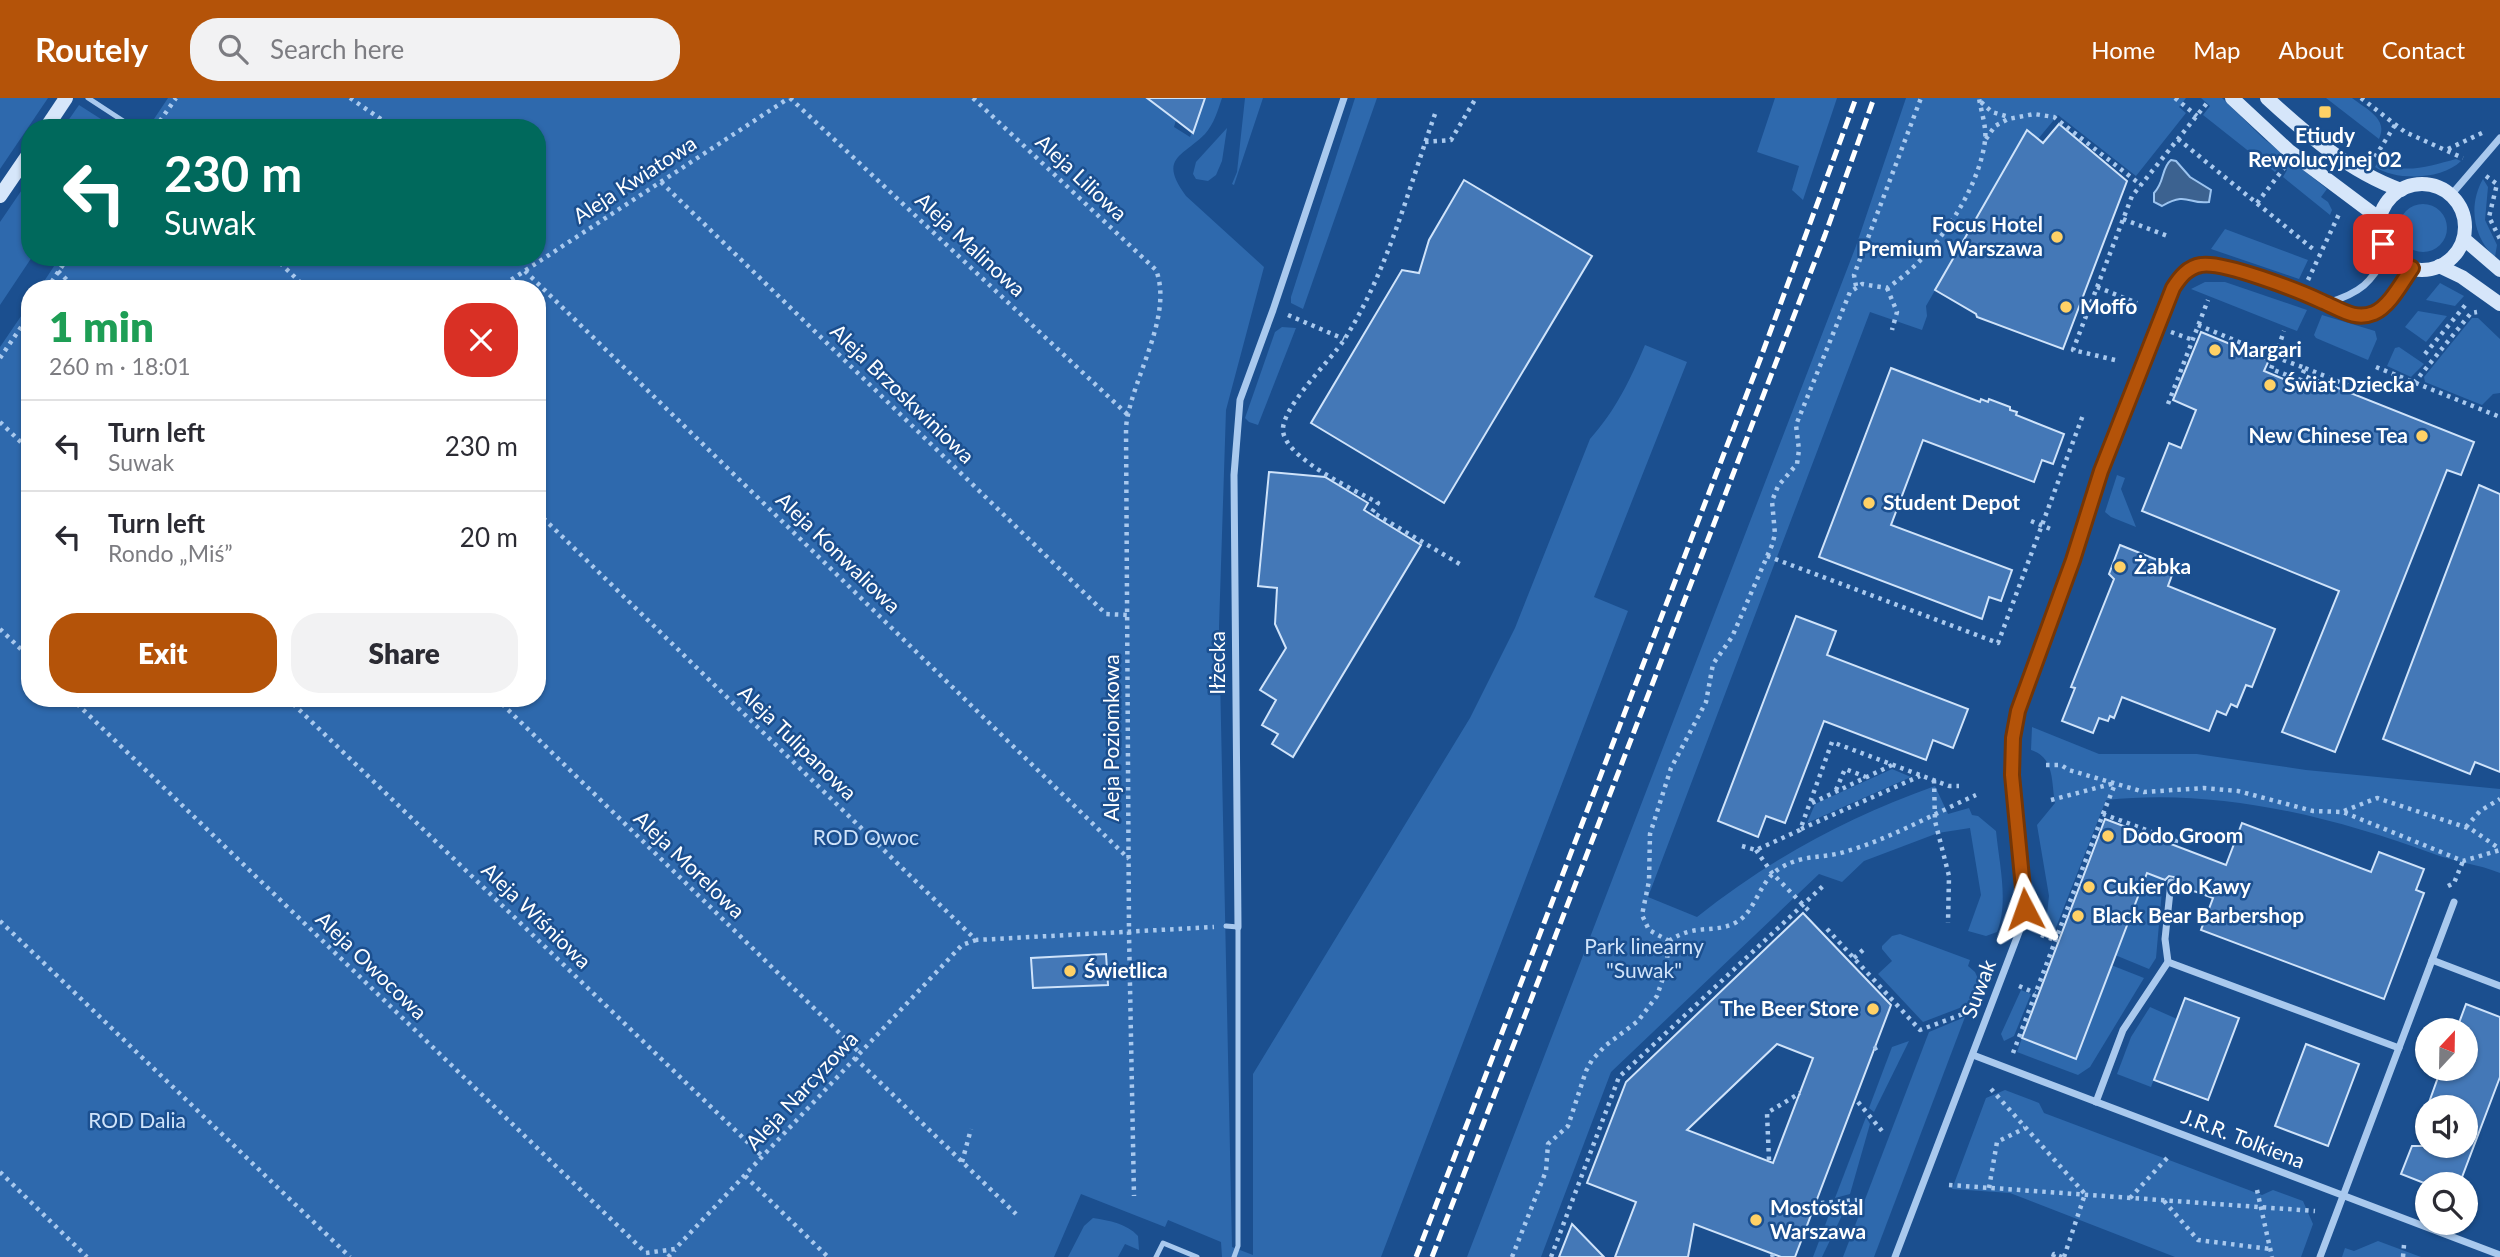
<!DOCTYPE html>
<meta charset="utf-8">
<style>
body{margin:0;font-family:Lato,sans-serif;background:#f2f2f3;color:#2b2b33;height:100vh;display:flex;flex-direction:column;font-size:26px;white-space:nowrap}
*{box-sizing:border-box;margin:0}
p{font-size:23px;color:#7c7c81}
.icon{flex:none;width:38px;height:38px;fill:none;stroke:currentColor;stroke-width:2;stroke-linecap:round;stroke-linejoin:round}
.map{position:relative;flex:1;overflow:hidden}
.side{position:absolute;left:21px;top:182px;width:525px;height:427px;display:flex;flex-direction:column;background:#fff;border-radius:28px;box-shadow:0 2px 5px #0004}
.side>*{flex:none}
.top-card{position:absolute;left:21px;top:21px;width:525px;height:147px;border-radius:28px;box-shadow:0 2px 5px #0004;background:#00695c;color:#fff;overflow:hidden}
.needle{width:46px;rotate:22deg}
.buttons{position:absolute;left:2415px;top:920px;display:grid;gap:14px}
.buttons a{display:grid;place-items:center;width:63px;height:63px;border-radius:50%;background:#fff;box-shadow:0 2px 5px #0004;font-size:35px}
.pin{position:absolute;display:grid;place-items:center;width:60px;height:60px;color:#fff;margin:-30px;border-radius:14px;box-shadow:0 4px 10px #0006}
.me{position:absolute;width:77px;margin:-38px;rotate:356deg;stroke-linejoin:round;filter:drop-shadow(0 0 5px #0008)}
.turn{display:flex;align-items:center;gap:24px;height:147px;padding:0 28px;font-size:32px}
.turn .icon{width:91px;height:91px;stroke-width:2.5}
.turn b{display:block;font-size:49px;line-height:60px}
.round{display:grid;place-items:center;flex:none;width:74px;height:74px;border-radius:28px;background:#f2f2f3}
.headline{display:flex;align-items:center;justify-content:space-between;height:119px;padding:0 28px}
h1{font-size:42px;font-weight:800;line-height:52px;color:#1e9e55}
.primary-button{display:flex;gap:14px;margin-top:auto;padding:14px 28px}
.primary-button a{flex:1;height:80px;border-radius:28px;background:#b45309;color:#fff;font-size:28px;font-weight:800;line-height:80px;text-align:center}
.primary-button a+a{background:#f2f2f3;color:#2b2b33}
ul{padding:0;list-style:none}
li{display:flex;align-items:center;gap:21px;height:91px;padding:0 28px;border-top:2px solid #e1e1e2}
li div{flex:1}
li b{display:block;font-size:26px}
li em{font-style:normal}
header{display:flex;align-items:center;gap:42px;box-sizing:border-box;height:98px;padding:0 35px;background:#b45309;color:#fff}
header strong{font-size:33px}
nav{display:flex;gap:38px;margin-inline-start:auto;font-size:24px}
.search{width:490px;height:63px;background:#f2f2f3;display:flex;align-items:center;gap:18px;box-sizing:border-box;padding:0 24px;border-radius:28px;color:#7c7c81;font-size:26px}
.map>svg:first-child{display:block}
.green{fill:#2e69ad}
.water{fill:#3c6290;stroke:#9cc4f0;stroke-width:2}
.building{fill:#4478b7;stroke:#cfe3fa;stroke-width:2;fill-rule:evenodd}
.lines{fill:none;stroke-linecap:round;stroke-linejoin:round}
.path{stroke:#a9c9ee;stroke-width:4.5;stroke-dasharray:3.5 5;stroke-linecap:butt}
.lane{stroke:#a9c9ee;stroke-width:5}
.street{stroke:#a9c9ee;stroke-width:7}
.secondary{stroke:#d6e6fa;stroke-width:14}
.rail{stroke:#fff;stroke-width:5;stroke-dasharray:12 5;stroke-linecap:butt}
.route-casing{stroke:#753606;stroke-width:18}
.route{stroke:#b45309;stroke-width:12}
.poi-dot{fill:#ffd166;stroke:#1b4f8f;stroke-width:2.5}
.labels{text-anchor:middle;stroke-width:5;stroke-linejoin:round;paint-order:stroke}
.poi-label{font-size:21px;font-weight:bold;fill:#fff;stroke:#1b4f8f;text-anchor:start}
.street-label{font-size:21px;fill:#fff;stroke:#1b4f8f}
.park-label{font-size:21px;fill:#cfe3fa;stroke:#1b4f8f}
</style>
<header>
<strong>Routely</strong>
<div class="search"><svg class="icon" aria-label="search" viewBox="0 0 24 24"><circle cx="10" cy="10" r="6"/><path d="M15 15l6 6"/></svg>Search here</div>
<nav><a>Home</a><a>Map</a><a>About</a><a>Contact</a></nav>
</header>
<div class="map">
<svg width="2500" height="1159" viewBox="0 0 2500 1159">
<rect width="100%" height="100%" fill="#1b4f8f"/>
<g class="green">
<path d="M0,0H48L0,71Z"/>
<path d="M168,0H1147L1176,22L1174,29L1190,39L1205,0H1222C1218,12 1214,26 1205,36C1182,59 1158,60 1186,98L1264,169L1226,312L1219,529L1232,1149L1253,1157V976L1470,620L1515,530L1590,341C1616,312 1630,282 1645,247L1687,264L1594,499L1628,513L1381,1159H1222L1221,1144L1168,1122L1165,1129L1081,1096L1054,1159H0V249L30,205V600H537V191H39L60,159H537V30H148Z"/>
<path d="M1245,0H1263L1234,87L1232,86L1237,74Z"/>
<path d="M1355,0H1377L1303,211L1291,205V199Z"/>
<path d="M1775,0H1837L1803,102L1792,92L1799,68L1757,54Z"/>
<path d="M1906,0H2186L2179,9L2186,15L2136,78L2058,17L2038,41L2027,32L1926,208L1927,218L1922,232L1870,214L1648,799L1697,819C1770,761 1848,719 1935,688L1948,716L1969,710L1972,717L1978,718L1996,733C1999,765 2009,804 1997,834L1986,838L1968,833L1981,797L1970,730L1938,735L1864,763L1842,784L1819,776L1611,974L1541,1159H1467L1856,148Z"/>
<path d="M2201,0H2222L2263,40L2327,91L2321,99L2328,104L2332,112L2330,117L2283,79L2287,72L2281,67L2275,74L2203,17L2210,8Z"/>
<path d="M2326,0H2352C2366,11 2389,21 2379,41Z"/>
<path d="M79,7L115,30H63Z"/>
<path d="M1227,30L1222,63L1216,77L1208,83L1196,81L1193,76L1196,64Z"/>
<path d="M2456,61L2461,63C2442,82 2396,83 2375,69L2378,64C2404,77 2430,68 2456,61Z"/>
<path d="M30,80V159H32L0,207V124Z"/>
<path d="M2483,81L2488,89L2485,122L2497,147L2495,159C2473,140 2468,107 2483,81Z"/>
<circle cx="2423" cy="130" r="24"/>
<path d="M2225,131L2308,162L2299,181L2211,151Z"/>
<path d="M2205,184H2225L2307,212L2297,233L2191,191Z"/>
<path d="M2440,185L2464,198L2455,208L2426,202Z"/>
<path d="M2418,213L2447,218L2426,244L2405,229Z"/>
<path d="M2322,217L2375,233L2377,241L2368,262L2316,240L2314,237Z"/>
<path d="M2472,220H2478L2500,241V295L2493,296L2482,307L2425,284L2424,279Z"/>
<path d="M1282,229L1296,230L1258,327L1249,324L1245,320L1275,234Z"/>
<path d="M2399,249L2424,266L2411,279L2387,268L2395,250Z"/>
<path d="M2117,377L2125,380L2121,391L2136,429L2111,419L2105,414Z"/>
<path d="M2032,629L2099,656H2197L2306,672L2500,691V775C2478,766 2455,764 2434,756C2330,718 2217,690 2106,702L2053,837L2045,834L2049,798L2037,727L2055,705C2051,683 2055,660 2031,652Z"/>
<path d="M1892,671L1911,679L1807,725L1815,706Z"/>
<path d="M2146,775L2163,781L2156,860L2149,871L2115,857Z"/>
<path d="M1900,836L1970,862L1968,868L1975,874L1979,883L1970,906L1923,924L1878,876L1892,863L1882,851V848L1892,838Z"/>
<path d="M2111,867L2144,880L2090,969L2078,977L2017,954L2022,940Z"/>
<path d="M2021,892L2031,896L2014,938L2004,943L2001,936Z"/>
<path d="M2150,909L2177,921L2151,989L2117,976L2131,939Z"/>
<path d="M1965,919L1874,1159H1843L1929,934Z"/>
<path d="M1909,943L1874,1014L1869,1010L1892,949Z"/>
<path d="M2005,992L2039,1005L2044,1015L2262,1097L2273,1092L2303,1103L2313,1126L2301,1159H2175L2010,1095L1952,1091L1986,1000Z"/>
<path d="M1866,1019L1870,1026L1850,1096L1835,1100Z"/>
<path d="M1847,1107L1822,1159H1813L1832,1109Z"/>
<path d="M1093,1120C1110,1123 1126,1125 1138,1138L1139,1152L1125,1146L1118,1159H1068L1084,1128Z"/>
<path d="M2378,1143L2421,1159H2342L2345,1150L2354,1153Z"/>
</g>
<path class="water" d="M2171,62L2176,63L2190,79L2211,92L2209,104C2188,107 2188,93 2162,108L2154,104V95C2165,84 2161,70 2171,62Z"/>
<g class="building">
<path d="M1147,0H1205L1193,35L1176,22Z"/>
<path d="M2059,26L2127,83L2063,251L1977,219L1976,216L1935,192L2027,32L2043,45Z"/>
<path d="M1464,82L1592,158L1444,405L1311,325L1402,172L1419,175L1429,142Z"/>
<path d="M2201,234L2269,262L2264,273L2303,289L2308,278L2474,344L2461,377L2447,372L2335,654L2282,634L2339,493L2142,413L2169,345L2181,350L2196,312L2173,302Z"/>
<path d="M1891,270L1980,304L1981,301L1988,304L1989,301L2010,309V312L2017,314L2016,317L2064,336L2053,366L2042,362L2034,384L1923,342L1891,427L2012,472L2001,503L1989,499L1982,521L1819,459Z"/>
<path d="M1269,374L1325,379L1368,405L1364,412L1421,447L1293,659L1272,646L1278,636L1262,627L1276,602L1260,592L1286,550L1275,526L1277,490L1258,488Z"/>
<path d="M2479,387L2500,396V674L2475,664L2470,676L2383,641Z"/>
<path d="M2120,447L2175,469L2168,488L2275,531L2252,589L2246,587L2237,609L2231,606L2226,617L2217,613L2209,633L2122,599L2114,620L2110,618L2108,623L2099,620L2093,635L2062,623L2075,590L2071,589L2114,481L2109,476Z"/>
<path d="M1796,518L1836,533L1827,557L1968,611L1953,650L1933,642L1926,662L1824,623L1785,725L1766,718L1758,739L1718,723Z"/>
<path d="M2105,721L2226,767L2242,725L2371,774L2379,754L2424,771L2416,792L2424,795L2384,901L2201,832L2213,800L2177,787L2174,779L2169,778L2165,782L2147,775L2076,961L2022,940Z"/>
<path d="M1803,815L1891,907L1795,1159H1781L1694,1126L1688,1159H1615L1636,1104L1587,1085L1626,984ZM1777,946L1813,960L1773,1065L1687,1032Z"/>
<path d="M1106,856L1108,887L1033,890L1031,860Z"/>
<path d="M2185,900L2239,920L2208,1002L2154,982Z"/>
<path d="M2466,906L2500,919V979L2459,1087H2429L2401,1076L2412,1048H2466V1010H2427L2441,971H2466V933H2456Z"/>
<path d="M2306,946L2359,966L2328,1048L2275,1028Z"/>
<path d="M1572,1126L1604,1159H1559Z"/>
</g>
<g class="lines">
<g class="path">
<path d="M350,0L394,30"/>
<path d="M790,0L1128,317"/>
<path d="M973,0L1156,172C1174,219 1131,281 1126,329L1129,835L1134,1098"/>
<path d="M2175,0L2197,18"/>
<path d="M2361,0L2405,34L2463,60"/>
<path d="M1981,4L1992,14L2009,19"/>
<path d="M1435,16C1408,92 1388,173 1344,242C1330,263 1281,310 1283,333C1286,361 1355,392 1378,405L1372,414L1463,468"/>
<path d="M155,30L176,0"/>
<path d="M1986,41L1995,28L2008,21L2034,16L2054,19L2141,87"/>
<path d="M2178,41L2313,151"/>
<path d="M1425,44L1451,42L1476,0"/>
<path d="M2448,51L2482,35"/>
<path d="M2375,59L2395,27"/>
<path d="M2486,78L2497,86L2489,119L2500,141"/>
<path d="M661,84L1106,516L1127,517"/>
<path d="M2257,105L2284,70"/>
<path d="M2123,121L2170,139"/>
<path d="M274,159L307,191"/>
<path d="M58,173L76,191"/>
<path d="M525,173L1129,761"/>
<path d="M2308,182L2340,114"/>
<path d="M1856,188L1854,177L1921,0"/>
<path d="M2097,189L2137,205"/>
<path d="M1887,190L1897,214L1892,232"/>
<path d="M47,191L68,159"/>
<path d="M497,191L789,0"/>
<path d="M1288,217L1344,241"/>
<path d="M2198,227L2275,259L2284,233"/>
<path d="M2171,234L2193,242"/>
<path d="M2425,256L2467,205"/>
<path d="M2275,259L2305,270L2300,282L2271,271Z"/>
<path d="M0,260L30,216"/>
<path d="M2115,262L2073,252L2132,98L2207,5"/>
<path d="M2376,269L2500,319"/>
<path d="M2305,270L2367,295"/>
<path d="M2414,285L2471,215L2477,214"/>
<path d="M2168,306L2208,202"/>
<path d="M0,324L30,353"/>
<path d="M537,414L976,842L1214,829"/>
<path d="M2031,423L2053,432"/>
<path d="M1767,458L1998,545L2083,317"/>
<path d="M0,531L30,560"/>
<path d="M71,600L646,1155"/>
<path d="M287,600L763,1059"/>
<path d="M496,600L860,955"/>
<path d="M2046,667H2061L2069,672L2144,694L2204,690L2238,693L2313,713L2343,714L2463,763L2500,752"/>
<path d="M1934,682L1935,723L1949,778L1948,825"/>
<path d="M1836,692L1845,671L1866,679"/>
<path d="M2051,702L2115,685"/>
<path d="M1812,705L1892,667"/>
<path d="M2344,713L2377,700L2471,731L2500,751"/>
<path d="M2103,716L2115,686"/>
<path d="M2466,729L2480,713L2500,701"/>
<path d="M1801,731L1920,678"/>
<path d="M1742,748L1756,752L1800,732L1832,644L1949,688H1959"/>
<path d="M1756,752L1772,775L1811,815"/>
<path d="M2448,788L2454,785L2463,763"/>
<path d="M0,823L350,1159"/>
<path d="M1827,831L1920,932L1971,913"/>
<path d="M2041,837L2055,842"/>
<path d="M1669,843C1695,825 1713,836 1735,825C1757,814 1758,782 1782,769C1805,756 1821,761 1844,754C1890,741 1933,716 1976,697"/>
<path d="M1854,860L1863,852"/>
<path d="M2019,888L2035,895"/>
<path d="M1874,951L1879,948"/>
<path d="M2013,955L2103,716L2176,743L2175,747"/>
<path d="M855,960L1016,1116"/>
<path d="M1991,991L2085,1096L2064,1159"/>
<path d="M1858,1004L1882,1033"/>
<path d="M1769,1062L1767,1015L1800,995"/>
<path d="M962,1064L971,1031"/>
<path d="M0,1074L87,1159"/>
<path d="M745,1078L828,1159"/>
<path d="M1949,1087L2315,1113"/>
<path d="M1989,1090L1997,1044L2025,1030"/>
<path d="M2257,1092L2272,1159"/>
<path d="M2130,1100L2169,1058"/>
<path d="M2164,1103L2198,1142L2270,1151"/>
<path d="M1821,1105L1857,1102"/>
<path d="M646,1155L675,1151L962,847L976,842"/>
<path d="M1772,1156L1773,1159"/>
<path d="M668,1159L675,1152"/>
<path d="M1512,1159L1546,1073L1548,1046L1568,1028L1586,973L1592,962L1605,948L1638,923L1657,898L1666,871L1669,843L1649,832L1642,817L1649,783L1650,736L1671,670L1706,604L1713,566L1732,539L1772,447L1775,436L1772,403L1778,388L1797,366L1799,352L1796,327L1850,194L1862,186L1887,190C1931,162 1978,96 1985,43C1987,30 1981,13 1979,0"/>
<path d="M1551,1159L1619,979L1823,788"/>
<path d="M2053,1159L2054,1156L2062,1159"/>
<path d="M2403,1159L2404,1147"/>
</g>
<g class="lane">
<path d="M88,0L134,30"/>
<path d="M1226,828L1238,829V1148L1234,1159"/>
<path d="M1156,1159L1163,1145L1197,1159"/>
</g>
<g class="street">
<path d="M2451,97L2500,40"/>
<path d="M2327,205C2361,195 2371,185 2388,154"/>
<path d="M1238,829L1234,377L1240,302L1273,212L1344,0"/>
<path d="M2432,862L2500,888"/>
<path d="M2168,864L2399,950"/>
<path d="M1973,957L2500,1157"/>
<path d="M2096,1004L2123,932L2168,864L2165,841L2171,784"/>
<path d="M1895,1159L2024,821L2025,790L2012,677L2013,641L2018,613L2073,462L2095,388L2173,189C2180,179 2188,169 2201,167C2223,163 2300,194 2323,204C2340,211 2355,223 2374,215C2390,208 2402,184 2411,170"/>
<path d="M2320,1159L2454,804"/>
</g>
<g class="secondary">
<path d="M2232,0L2288,52L2380,121"/>
<path d="M2267,0C2306,36 2350,74 2401,92"/>
<path d="M46,30L66,0"/>
<circle cx="2422" cy="129" r="43"/>
<path d="M0,98L30,54"/>
<path d="M2464,141L2500,172"/>
<path d="M2439,168L2462,179L2500,206"/>
</g>
<g class="rail">
<path d="M1416,1159L1761,259L1856,0"/>
<path d="M1432,1159L1825,137L1874,0"/>
</g>
</g>
<g class="lines">
<defs>
<path id="route" d="M2025,811L2012,677L2013,640L2018,613L2073,462L2101,373L2173,190C2180,179 2188,169 2201,167C2223,163 2300,193 2323,204C2340,211 2355,223 2374,215C2390,208 2402,184 2412,170L2399,165L2383,146"/>
</defs>
<use href="#route" class="route-casing"/>
<use href="#route" class="route"/>
</g>
<g class="poi-dot">
<rect x="2318" y="7" width="14" height="14" rx="3.5"/>
<circle cx="2057" cy="139" r="7"/>
<circle cx="2066" cy="209" r="7"/>
<circle cx="2215" cy="252" r="7"/>
<circle cx="2270" cy="287" r="7"/>
<circle cx="2422" cy="338" r="7"/>
<circle cx="1869" cy="405" r="7"/>
<circle cx="2120" cy="469" r="7"/>
<circle cx="2108" cy="738" r="7"/>
<circle cx="2089" cy="789" r="7"/>
<circle cx="2078" cy="818" r="7"/>
<circle cx="1070" cy="873" r="7"/>
<circle cx="1873" cy="911" r="7"/>
<circle cx="1756" cy="1122" r="7"/>
</g>
<g class="labels">
<g class="poi-label">
<text x="2325" y="45" text-anchor="middle">Etiudy<tspan x="2325" dy="24">Rewolucyjnej 02</tspan></text>
<text x="2043" y="134" text-anchor="end">Focus Hotel<tspan x="2043" dy="24">Premium Warszawa</tspan></text>
<text x="2080" y="216">Moffo</text>
<text x="2229" y="259">Margari</text>
<text x="2284" y="294">Świat Dziecka</text>
<text x="2408" y="345" text-anchor="end">New Chinese Tea</text>
<text x="1883" y="412">Student Depot</text>
<text x="2134" y="476">Żabka</text>
<text x="2122" y="745">Dodo Groom</text>
<text x="2103" y="796">Cukier do Kawy</text>
<text x="2092" y="825">Black Bear Barbershop</text>
<text x="1084" y="880">Świetlica</text>
<text x="1859" y="918" text-anchor="end">The Beer Store</text>
<text x="1770" y="1117">Mostostal<tspan x="1770" dy="24">Warszawa</tspan></text>
</g>
<g class="street-label">
<text transform="translate(1081 80) rotate(43)" y="7">Aleja Liliowa</text>
<text transform="translate(635 82) rotate(-33)" y="7">Aleja Kwiatowa</text>
<text transform="translate(970 147) rotate(43)" y="7">Aleja Malinowa</text>
<text transform="translate(902 296) rotate(44)" y="7">Aleja Brzoskwiniowa</text>
<text transform="translate(838 455) rotate(44)" y="7">Aleja Konwaliowa</text>
<text transform="translate(1218 565) rotate(-90)" y="7">Iłżecka</text>
<text transform="translate(1112 640) rotate(-90)" y="7">Aleja Poziomkowa</text>
<text transform="translate(797 645) rotate(44)" y="7">Aleja Tulipanowa</text>
<text transform="translate(689 767) rotate(44)" y="7">Aleja Morelowa</text>
<text transform="translate(536 818) rotate(44)" y="7">Aleja Wiśniowa</text>
<text transform="translate(371 868) rotate(44)" y="7">Aleja Owocowa</text>
<text transform="translate(1979 891) rotate(-69)" y="7">Suwak</text>
<text transform="translate(802 993) rotate(-47)" y="7">Aleja Narcyzowa</text>
<text transform="translate(2243 1041) rotate(21)" y="7">J.R.R. Tolkiena</text>
</g>
<g class="park-label">
<text x="866" y="747">ROD Owoc</text>
<text x="1644" y="856">Park linearny<tspan x="1644" dy="24">"Suwak"</tspan></text>
<text x="137" y="1030">ROD Dalia</text>
</g>
</g>
</svg>
<div class="buttons">
<a><svg class="needle" viewBox="-14 -14 28 28"><path d="M0-13l5 13h-10z" fill="#e53935"/><path d="M0 13l5-13h-10z" fill="#7c7c81"/></svg></a>
<a><svg class="icon" aria-label="sound" viewBox="0 0 24 24"><path d="M4 9h4l5-4v14l-5-4H4zM17 9q2 3 0 6"/></svg></a>
<a><svg class="icon" aria-label="search" viewBox="0 0 24 24"><circle cx="10" cy="10" r="6"/><path d="M15 15l6 6"/></svg></a>
</div>
<div class="pin" style="left:2383px;top:146px;background:#d93025"><svg class="icon" aria-label="arrive" viewBox="0 0 24 24"><path d="M6 21V4h12l-3 4 3 4H6"/></svg></div>
<svg class="me" style="left:2025px;top:811px" viewBox="-20 -20 40 40"><path d="M0-17L14 15 0 8-14 15z" fill="#b45309" stroke="#fff" stroke-width="4"/></svg>
<div class="top-card">
<div class="turn"><svg class="icon" aria-label="left" viewBox="0 0 24 24"><path d="M17 20v-9H6M10 6l-5 5 5 5"/></svg><div><b>230 m</b>Suwak</div></div>
</div>
<section class="side">
<div class="headline"><div><h1>1 min</h1><p>260 m · 18:01</p></div><a class="round" style="background:#d93025;color:#fff"><svg class="icon" aria-label="close" viewBox="0 0 24 24"><path d="M6 6l12 12M18 6L6 18"/></svg></a></div>
<ul>
<li><svg class="icon" aria-label="left" viewBox="0 0 24 24"><path d="M17 20v-9H6M10 6l-5 5 5 5"/></svg><div><b>Turn left</b><p>Suwak</p></div><em>230 m</em></li>
<li><svg class="icon" aria-label="left" viewBox="0 0 24 24"><path d="M17 20v-9H6M10 6l-5 5 5 5"/></svg><div><b>Turn left</b><p>Rondo „Miś”</p></div><em>20 m</em></li>
</ul>
<div class="primary-button"><a>Exit</a><a>Share</a></div>
</section>
</div>
